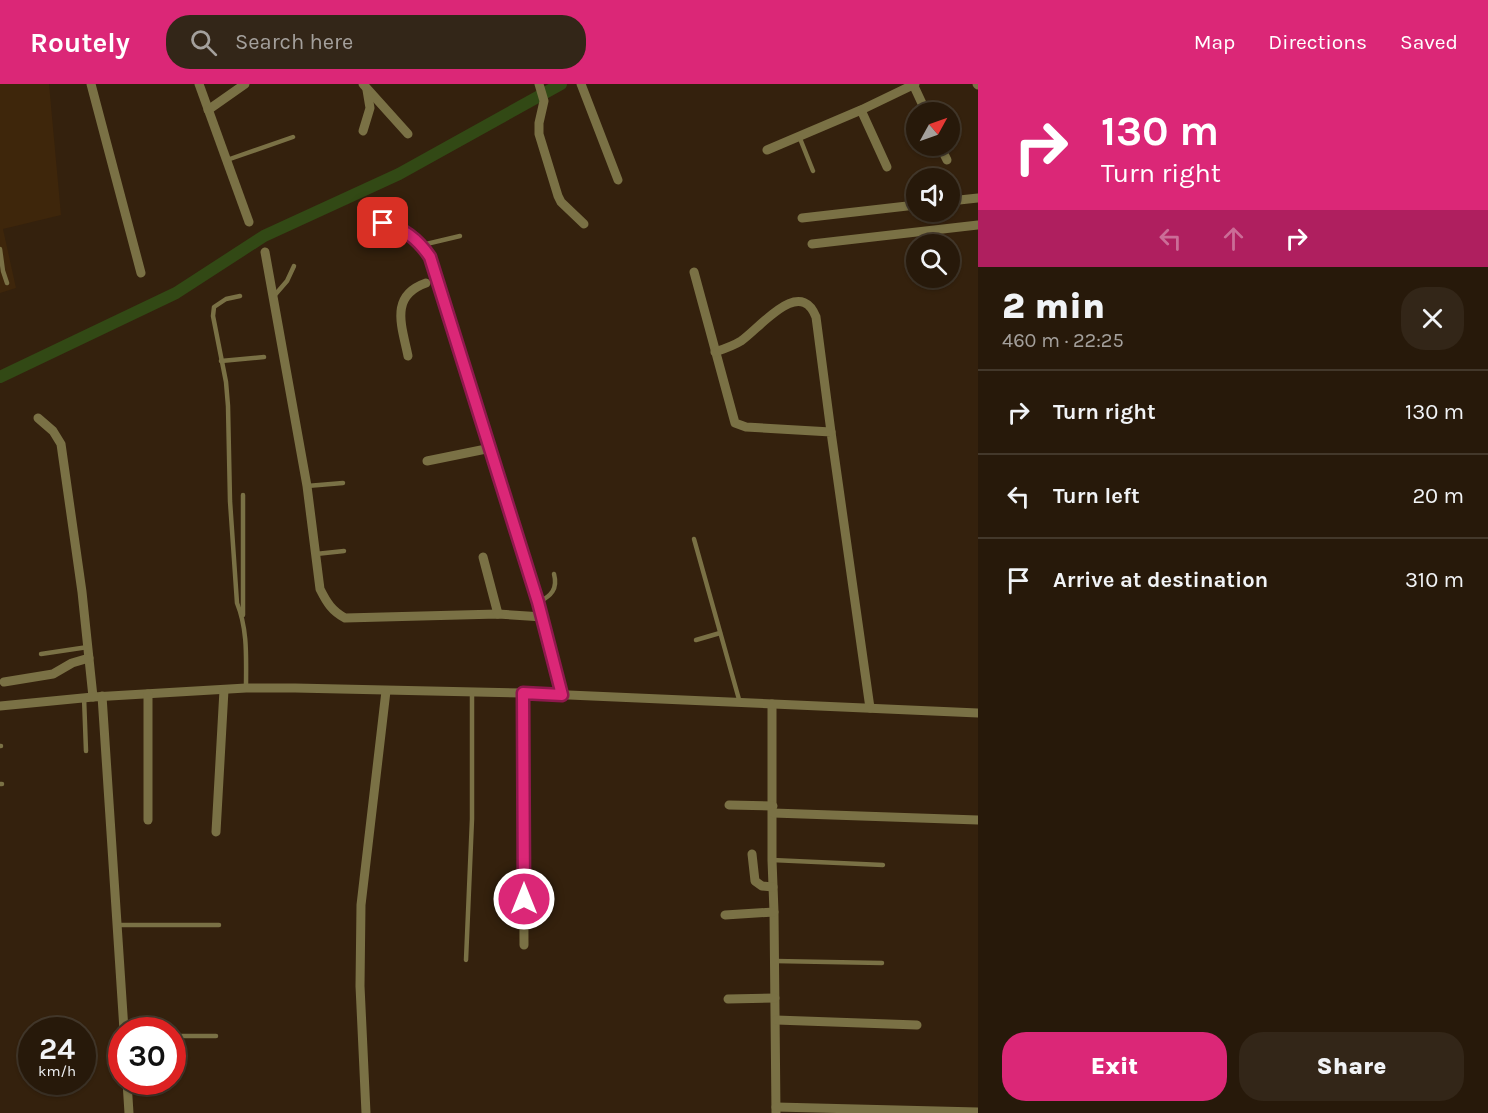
<!DOCTYPE html>
<meta charset="utf-8">
<style>
body{margin:0;font-family:Karla,sans-serif;background:#332618;color:#f1f3f6;height:100vh;display:flex;flex-direction:column;font-size:22px;white-space:nowrap}
*{box-sizing:border-box;margin:0}
p{font-size:20px;color:#a4a09c}
.icon{flex:none;width:33px;height:33px;fill:none;stroke:currentColor;stroke-width:2;stroke-linecap:round;stroke-linejoin:round}
.map{position:relative;flex:1;overflow:hidden}
.side{display:flex;flex-direction:column;background:#27190a;width:510px}
.side>*{flex:none}
.hud{background:#db2777;color:#fff;overflow:hidden}
.needle{width:39px;rotate:50deg}
.fabs{position:absolute;left:906px;top:18px;display:grid;gap:12px}
.fabs a{display:grid;place-items:center;width:54px;height:54px;border-radius:50%;background:#27190a;box-shadow:0 2px 4px #0004,0 0 0 2px #43382b;font-size:30px}
.speed{position:absolute;left:18px;top:933px;display:flex;gap:12px;font-size:30px;font-weight:700;text-align:center}
.speed>*{display:grid;place-content:center;width:78px;height:78px;border-radius:50%;background:#27190a;box-shadow:0 2px 4px #0004,0 0 0 2px #43382b;line-height:1}
.speed small{font-size:15px;font-weight:400}
.speed .limit{border:9px solid #d22;background:#fff;color:#111}
.pin{position:absolute;display:grid;place-items:center;width:51px;height:51px;color:#fff;margin:-26px;border-radius:12px;box-shadow:0 3px 9px #0006}
.me{position:absolute;width:66px;margin:-33px;rotate:0deg;stroke-linejoin:round;filter:drop-shadow(0 0 4px #0008)}
.turn{display:flex;align-items:center;gap:21px;height:126px;padding:0 24px;font-size:27px}
.turn .icon{width:78px;height:78px;stroke-width:2.5}
.turn b{display:block;font-size:42px;line-height:51px}
.lanes{display:flex;align-items:center;height:57px;padding:0 24px;background:#0003;justify-content:center;gap:30px;direction:ltr}
.lanes .off{opacity:.35}
.round{display:grid;place-items:center;flex:none;width:63px;height:63px;border-radius:24px;background:#332618}
.summary{display:flex;align-items:center;justify-content:space-between;height:102px;padding:0 24px}
h1{font-size:36px;font-weight:800;line-height:45px}
.button{display:flex;gap:12px;margin-top:auto;padding:12px 24px}
.button a{flex:1;height:69px;border-radius:24px;background:#db2777;color:#fff;font-size:24px;font-weight:800;line-height:69px;text-align:center}
.button a+a{background:#332618;color:#f1f3f6}
ul{padding:0;list-style:none}
li{display:flex;align-items:center;gap:18px;height:84px;padding:0 24px;border-top:2px solid #43382b}
li div{flex:1}
li b{display:block;font-size:22px}
li em{font-style:normal}
header{display:flex;align-items:center;gap:36px;box-sizing:border-box;height:84px;padding:0 30px;background:#db2777;color:#fff}
header strong{font-size:28px}
nav{display:flex;gap:33px;margin-inline-start:auto;font-size:21px}
.search{width:420px;height:54px;background:#332618;display:flex;align-items:center;gap:15px;box-sizing:border-box;padding:0 21px;border-radius:24px;color:#a4a09c;font-size:22px}
main{display:flex;flex:1;min-height:0}
.map>svg:first-child{display:block}
.built{fill:#3e260b}
.lines{fill:none;stroke-linecap:round;stroke-linejoin:round}
.canal{stroke:#324915;stroke-width:12}
.service{stroke:#7a7145;stroke-width:4.5}
.minor{stroke:#7a7145;stroke-width:9}
.route-casing{stroke:#8e194d;stroke-width:15}
.route{stroke:#db2777;stroke-width:10}
</style>
<header>
<strong>Routely</strong>
<div class="search"><svg class="icon" aria-label="search" viewBox="0 0 24 24"><circle cx="10" cy="10" r="6"/><path d="M15 15l6 6"/></svg>Search here</div>
<nav><a>Map</a><a>Directions</a><a>Saved</a></nav>
</header>
<main>
<div class="map">
<svg width="978" height="1029" viewBox="0 0 978 1029">
<rect width="100%" height="100%" fill="#34210d"/>
<path class="built" d="M0,0H49L61,131L3,145L16,204L0,209Z"/>
<g class="lines">
<path class="canal" d="M0,293L176,209L264,152L399,90L561,0"/>
<g class="service">
<path d="M799,52L813,87"/>
<path d="M227,76L293,53"/>
<path d="M422,161L460,152"/>
<path d="M0,165L3,187L7,199"/>
<path d="M240,212L226,215L214,223L213,232L226,298L228,322L230,417L237,519C248,546 246,575 246,604"/>
<path d="M274,212L287,197L294,182"/>
<path d="M221,277L264,273"/>
<path d="M307,402L343,399"/>
<path d="M243,411V531"/>
<path d="M694,455L740,619"/>
<path d="M316,470L344,467"/>
<path d="M539,518C551,512 558,505 554,490"/>
<path d="M696,556L720,549"/>
<path d="M41,570L88,563"/>
<path d="M84,613L86,667"/>
<path d="M0,662H1"/>
<path d="M0,700H2"/>
<path d="M772,776L883,781"/>
<path d="M117,841H219"/>
<path d="M466,876L472,735V609"/>
<path d="M775,877L882,879"/>
<path d="M172,952H216"/>
</g>
<g class="minor">
<path d="M91,0L141,189"/>
<path d="M199,0L249,138"/>
<path d="M363,0L408,50"/>
<path d="M539,0L544,17L539,39V50L558,112L561,118L584,140"/>
<path d="M581,0L618,96"/>
<path d="M913,0L926,28"/>
<path d="M977,0L978,1"/>
<path d="M208,26L245,0"/>
<path d="M861,26L887,83"/>
<path d="M363,47L370,24L367,6"/>
<path d="M940,62L947,76"/>
<path d="M767,66L861,26L915,0"/>
<path d="M950,117L978,114"/>
<path d="M802,134L916,121"/>
<path d="M364,141C370,140 378,138 384,139C404,141 420,157 430,173L538,518L562,611"/>
<path d="M812,160L978,141"/>
<path d="M265,168L307,402L320,505C327,519 332,527 345,534L498,530L543,533"/>
<path d="M694,188L735,339L746,343L831,348L870,624"/>
<path d="M715,268C724,265 733,262 741,257C760,244 800,192 816,233L831,348"/>
<path d="M408,272C402,242 389,212 426,199"/>
<path d="M38,334L53,347L61,360L82,508L93,613"/>
<path d="M427,377L491,364"/>
<path d="M483,473L498,530"/>
<path d="M4,598L53,590L72,579L89,574"/>
<path d="M523,609L524,861"/>
<path d="M102,612L124,946"/>
<path d="M772,620V776L774,828L776,1029"/>
<path d="M0,622L93,613L246,604H295L523,609L978,629"/>
<path d="M729,721L773,722"/>
<path d="M773,729L978,736"/>
<path d="M148,736V610"/>
<path d="M216,748L224,606"/>
<path d="M752,770L755,797L762,802L773,803"/>
<path d="M725,831L774,828"/>
<path d="M728,915L775,914"/>
<path d="M776,936L917,941"/>
<path d="M127,998L129,1029"/>
<path d="M776,1023L978,1028"/>
<path d="M366,1029L360,902L361,821L386,607"/>
</g>
</g>
<g class="lines">
<defs>
<path id="route" d="M383,139C404,144 418,155 430,173L538,518L562,611L523,609L524,815"/>
</defs>
<use href="#route" class="route-casing"/>
<use href="#route" class="route"/>
</g>
</svg>
<div class="fabs">
<a><svg class="needle" viewBox="-14 -14 28 28"><path d="M0-13l5 13h-10z" fill="#e53935"/><path d="M0 13l5-13h-10z" fill="#a4a09c"/></svg></a>
<a><svg class="icon" aria-label="sound" viewBox="0 0 24 24"><path d="M4 9h4l5-4v14l-5-4H4zM17 9q2 3 0 6"/></svg></a>
<a><svg class="icon" aria-label="search" viewBox="0 0 24 24"><circle cx="10" cy="10" r="6"/><path d="M15 15l6 6"/></svg></a>
</div>
<div class="speed"><div>24<small>km/h</small></div><div class="limit">30</div></div>
<div class="pin" style="left:383px;top:139px;background:#d93025"><svg class="icon" aria-label="arrive" viewBox="0 0 24 24"><path d="M6 21V4h12l-3 4 3 4H6"/></svg></div>
<svg class="me" style="left:524px;top:815px" viewBox="-20 -20 40 40"><circle r="17" fill="#db2777" stroke="#fff" stroke-width="3"/><path d="M0-11L8 9 0 5-8 9z" fill="#fff"/></svg>
</div>
<section class="side">
<div class="hud">
<div class="turn"><svg class="icon" aria-label="right" viewBox="0 0 24 24"><path d="M7 20v-9h11M14 6l5 5-5 5"/></svg><div><b>130 m</b>Turn right</div></div>
<div class="lanes"><svg class="icon off" aria-label="left" viewBox="0 0 24 24"><path d="M17 20v-9H6M10 6l-5 5 5 5"/></svg><svg class="icon off" aria-label="ahead" viewBox="0 0 24 24"><path d="M12 20V5M6 11l6-6 6 6"/></svg><svg class="icon" aria-label="right" viewBox="0 0 24 24"><path d="M7 20v-9h11M14 6l5 5-5 5"/></svg></div>
</div>
<div class="summary"><div><h1>2 min</h1><p>460 m · 22:25</p></div><a class="round"><svg class="icon" aria-label="close" viewBox="0 0 24 24"><path d="M6 6l12 12M18 6L6 18"/></svg></a></div>
<ul>
<li><svg class="icon" aria-label="right" viewBox="0 0 24 24"><path d="M7 20v-9h11M14 6l5 5-5 5"/></svg><div><b>Turn right</b></div><em>130 m</em></li>
<li><svg class="icon" aria-label="left" viewBox="0 0 24 24"><path d="M17 20v-9H6M10 6l-5 5 5 5"/></svg><div><b>Turn left</b></div><em>20 m</em></li>
<li><svg class="icon" aria-label="arrive" viewBox="0 0 24 24"><path d="M6 21V4h12l-3 4 3 4H6"/></svg><div><b>Arrive at destination</b></div><em>310 m</em></li>
</ul>
<div class="button"><a>Exit</a><a>Share</a></div>
</section>
</main>
